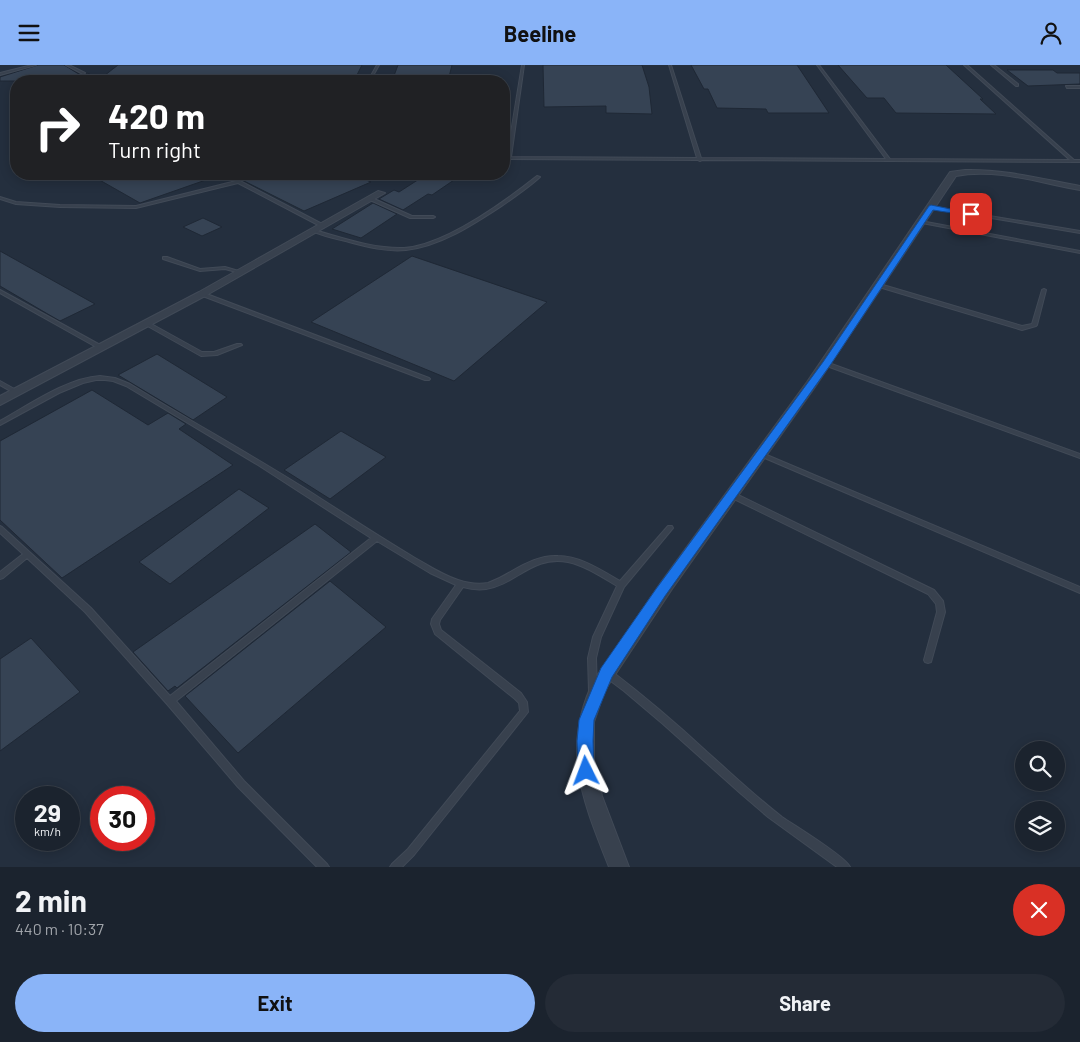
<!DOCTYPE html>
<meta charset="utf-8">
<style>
body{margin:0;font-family:Barlow,sans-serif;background:#242b36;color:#f1f3f6;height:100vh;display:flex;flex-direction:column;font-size:19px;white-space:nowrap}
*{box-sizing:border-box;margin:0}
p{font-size:16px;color:#a0a4aa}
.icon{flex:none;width:28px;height:28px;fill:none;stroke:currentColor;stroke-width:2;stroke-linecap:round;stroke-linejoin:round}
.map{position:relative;height:802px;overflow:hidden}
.details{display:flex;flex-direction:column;background:#1b232e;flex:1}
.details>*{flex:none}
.guide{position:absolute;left:10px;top:10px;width:500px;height:105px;border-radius:20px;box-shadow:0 2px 12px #0003,0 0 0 1px #39404a;background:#202124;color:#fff;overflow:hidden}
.fabs{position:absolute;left:1015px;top:676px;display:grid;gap:10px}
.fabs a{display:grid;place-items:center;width:50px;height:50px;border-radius:50%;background:#1b232e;box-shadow:0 2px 12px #0003,0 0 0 1px #39404a;font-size:25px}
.speed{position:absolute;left:15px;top:721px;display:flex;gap:10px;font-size:25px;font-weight:700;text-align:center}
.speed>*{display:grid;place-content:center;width:65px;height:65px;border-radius:50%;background:#1b232e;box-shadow:0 2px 12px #0003,0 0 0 1px #39404a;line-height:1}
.speed small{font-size:12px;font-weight:400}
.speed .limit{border:8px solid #d22;background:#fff;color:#111}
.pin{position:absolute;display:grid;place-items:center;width:42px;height:42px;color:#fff;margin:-21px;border-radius:10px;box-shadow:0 2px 8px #0006}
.me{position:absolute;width:55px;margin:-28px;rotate:357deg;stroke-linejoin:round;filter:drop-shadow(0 0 4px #0008)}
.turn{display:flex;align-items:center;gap:18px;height:105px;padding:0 15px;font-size:22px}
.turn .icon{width:65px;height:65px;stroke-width:2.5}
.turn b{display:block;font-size:35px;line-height:42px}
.round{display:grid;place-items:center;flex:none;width:52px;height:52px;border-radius:26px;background:#242b36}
.headline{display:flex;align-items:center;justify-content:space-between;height:85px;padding:0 15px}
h1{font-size:30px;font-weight:700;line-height:38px}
.action{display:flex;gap:10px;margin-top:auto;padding:10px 15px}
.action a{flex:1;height:58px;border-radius:30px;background:#8ab4f8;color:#111;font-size:20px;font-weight:700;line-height:58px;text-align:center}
.action a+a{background:#242b36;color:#f1f3f6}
header{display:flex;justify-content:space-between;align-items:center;height:65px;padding:0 15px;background:#8ab4f8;color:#111;font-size:22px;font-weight:700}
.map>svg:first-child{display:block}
.building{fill:#364354;stroke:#1f2835}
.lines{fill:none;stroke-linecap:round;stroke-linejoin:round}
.service-casing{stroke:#414a57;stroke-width:2}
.minor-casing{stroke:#414a57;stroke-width:2}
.service{fill:#38414e;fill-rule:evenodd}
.minor{fill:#38414e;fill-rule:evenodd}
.route{fill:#1a73e8;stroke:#114b97}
</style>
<header><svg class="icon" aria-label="menu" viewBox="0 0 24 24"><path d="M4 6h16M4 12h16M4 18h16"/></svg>Beeline<svg class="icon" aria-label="person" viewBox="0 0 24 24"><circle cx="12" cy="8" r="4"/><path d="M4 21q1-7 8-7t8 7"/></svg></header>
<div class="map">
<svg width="1080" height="802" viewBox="0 0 1080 802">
<rect width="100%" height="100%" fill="#242f3e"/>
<g class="building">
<path d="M38,0H64L82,11L87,8L100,14L118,0H362L354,16H0V12Z"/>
<path d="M398,0H452L448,16H392Z"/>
<path d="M543,0H642L649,22L652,49L606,48V41L544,42Z"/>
<path d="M691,0H797L829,48H768L766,44L717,43L708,24H704Z"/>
<path d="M838,0H946L983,34H980L996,49L896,48L884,33H867Z"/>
<path d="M1007,5H1053L1057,8H1080V19L1028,21Z"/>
<path d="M89,109H219L220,110L140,138Z"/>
<path d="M248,109H351L371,117L304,146L242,115Z"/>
<path d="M427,109L454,115L432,130L428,129L403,145L379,134L394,125L399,127Z"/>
<path d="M373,138L397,149L361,173L332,164Z"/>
<path d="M203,153L222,162L202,171L183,162Z"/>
<path d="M0,186L95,239L60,256L46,248L0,221Z"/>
<path d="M412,191L547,237L454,316L311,257Z"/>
<path d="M157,289L227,332L193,355L118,310Z"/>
<path d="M92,325L148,360L168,348L186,359L179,364L233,400L62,513L0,455V376Z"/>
<path d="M341,366L386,392L330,434L284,405Z"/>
<path d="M239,424L269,443L170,519L139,497Z"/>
<path d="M315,459L351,487L177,623L175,621L168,626L133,587Z"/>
<path d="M330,516L386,562L238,688L185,631Z"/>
<path d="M31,573L80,627L0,686V594Z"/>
</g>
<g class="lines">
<defs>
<g id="service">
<path d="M32,0H36L0,10V8Z"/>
<path d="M66,0H69L85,8L83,9Z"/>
<path d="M377,0H379L370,16H368Z"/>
<path d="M522,0H524L511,92L697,93L669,0H671L701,93L886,94L817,0H819L890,94L1070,95L964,0H967L1074,95H1080V97L702,95L700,96L698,95L504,94V92H507Z"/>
<path d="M991,0H994L1018,19V21H1016Z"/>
<path d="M1066,21H1080V23H1067Z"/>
<path d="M241,109H246L239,113L240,116L326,161L322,162L238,118L136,143L60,142L16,139L0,134V132L16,137L60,140L136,141L236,116V111Z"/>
<path d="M537,111L540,112C529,122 516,131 503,140C474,159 441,181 406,185C387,187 367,182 349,177C337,174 323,171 312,166L314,165C343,173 373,184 404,183C445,180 504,137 537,111Z"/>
<path d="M370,133H372L412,151H433L435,152L433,153H410L370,135Z"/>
<path d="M930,141L1080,166V168L931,143L929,142Z"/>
<path d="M921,156L1080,186V188L922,158H921Z"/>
<path d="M163,192H167L200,204L225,202L242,207L240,208L225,204L200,206L163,194Z"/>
<path d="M879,220H883L1022,261L1032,259L1042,225L1044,224L1046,225L1037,260L1036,261L1022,265L879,222Z"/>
<path d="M0,225L102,281L103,282L102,283H98L0,228Z"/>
<path d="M200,228H204L429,313L430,314L429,315H425L200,230Z"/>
<path d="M146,256L202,287H214L237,279H241L242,280L217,290L201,291L144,259V257Z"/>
<path d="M826,297L1080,389V393L824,300L823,299L824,298Z"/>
<path d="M100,311L115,313L130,319C190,356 252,390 312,428C346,450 380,472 415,493C429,501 443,510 458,515C467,518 478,520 488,518C496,515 504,511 512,506C526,498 541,490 558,491C580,491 601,505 620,516L668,461H672L673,463L624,522L601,572L596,593L597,626L596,629L593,630L590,629L589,626L588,593L593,572L617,521C602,512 586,501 568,497C532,490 517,519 486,524C478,525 470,524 463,522L440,555L439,559L441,565L521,628L527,637L528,647L414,790L402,802H390L392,799L408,784L520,646L519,638L515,634L435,569L431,559L432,554L456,520L430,508L377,476L176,636L244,716L327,799L329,802H317L238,722L167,639L85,547L27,493L3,513L0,514V507L23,489L0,468V461L2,462L91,543L170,631L371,473L258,400L126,321L113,316L105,315H96L83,318L59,328L0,360V356C29,340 67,313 100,311Z"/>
<path d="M0,316L18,326L19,327L18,328H14L0,320Z"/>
<path d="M762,388L1080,522V528L760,391L759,390L760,389Z"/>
<path d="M730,428H734L934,525L943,536L945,547L931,597L928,598L925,597L924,595L937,547L936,539L928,529L730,432L729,430Z"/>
<path d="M607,604L610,605C644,631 676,658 707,687C732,709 756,732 782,752C795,761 845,791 850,802H837L768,752L739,727L663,659L624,626L604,611L603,608L604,605Z"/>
</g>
<g id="minor">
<path d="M965,105C1004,104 1042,114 1080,121V125C1040,118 996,103 956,111L815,322L672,524L605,625L594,657V695L602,731L629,802H609C583,736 560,684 594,615L662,516L807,317L950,107Z"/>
<path d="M378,126L385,128L205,231L0,340V331L199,227Z"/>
</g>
</defs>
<use href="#service" class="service-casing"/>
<use href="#minor" class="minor-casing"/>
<use href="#service" class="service"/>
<use href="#minor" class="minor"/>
</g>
<path class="route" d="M931,140L975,149L971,151L933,145L831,299L665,531L612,612L594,655L593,676L594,706L592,711L586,714L581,711L578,706L577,676L579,655L601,603L656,524L823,297L929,141Z"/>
</svg>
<div class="fabs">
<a><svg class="icon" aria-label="search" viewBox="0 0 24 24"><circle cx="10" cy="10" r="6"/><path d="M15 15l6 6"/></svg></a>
<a><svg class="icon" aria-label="layers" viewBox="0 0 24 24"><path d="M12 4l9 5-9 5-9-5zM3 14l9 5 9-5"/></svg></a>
</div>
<div class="speed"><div>29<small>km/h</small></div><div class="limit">30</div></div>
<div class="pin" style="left:971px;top:149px;background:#d93025"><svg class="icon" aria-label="arrive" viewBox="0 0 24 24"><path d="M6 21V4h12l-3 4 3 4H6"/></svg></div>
<svg class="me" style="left:586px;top:706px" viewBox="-20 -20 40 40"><path d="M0-17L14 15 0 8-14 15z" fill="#1a73e8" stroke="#fff" stroke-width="4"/></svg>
<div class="guide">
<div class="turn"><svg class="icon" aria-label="right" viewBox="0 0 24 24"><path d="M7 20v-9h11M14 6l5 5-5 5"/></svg><div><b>420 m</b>Turn right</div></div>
</div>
</div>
<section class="details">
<div class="headline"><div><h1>2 min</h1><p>440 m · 10:37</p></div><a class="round" style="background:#d93025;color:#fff"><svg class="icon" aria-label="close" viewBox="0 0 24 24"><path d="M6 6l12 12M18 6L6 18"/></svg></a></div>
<div class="action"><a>Exit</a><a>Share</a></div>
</section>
